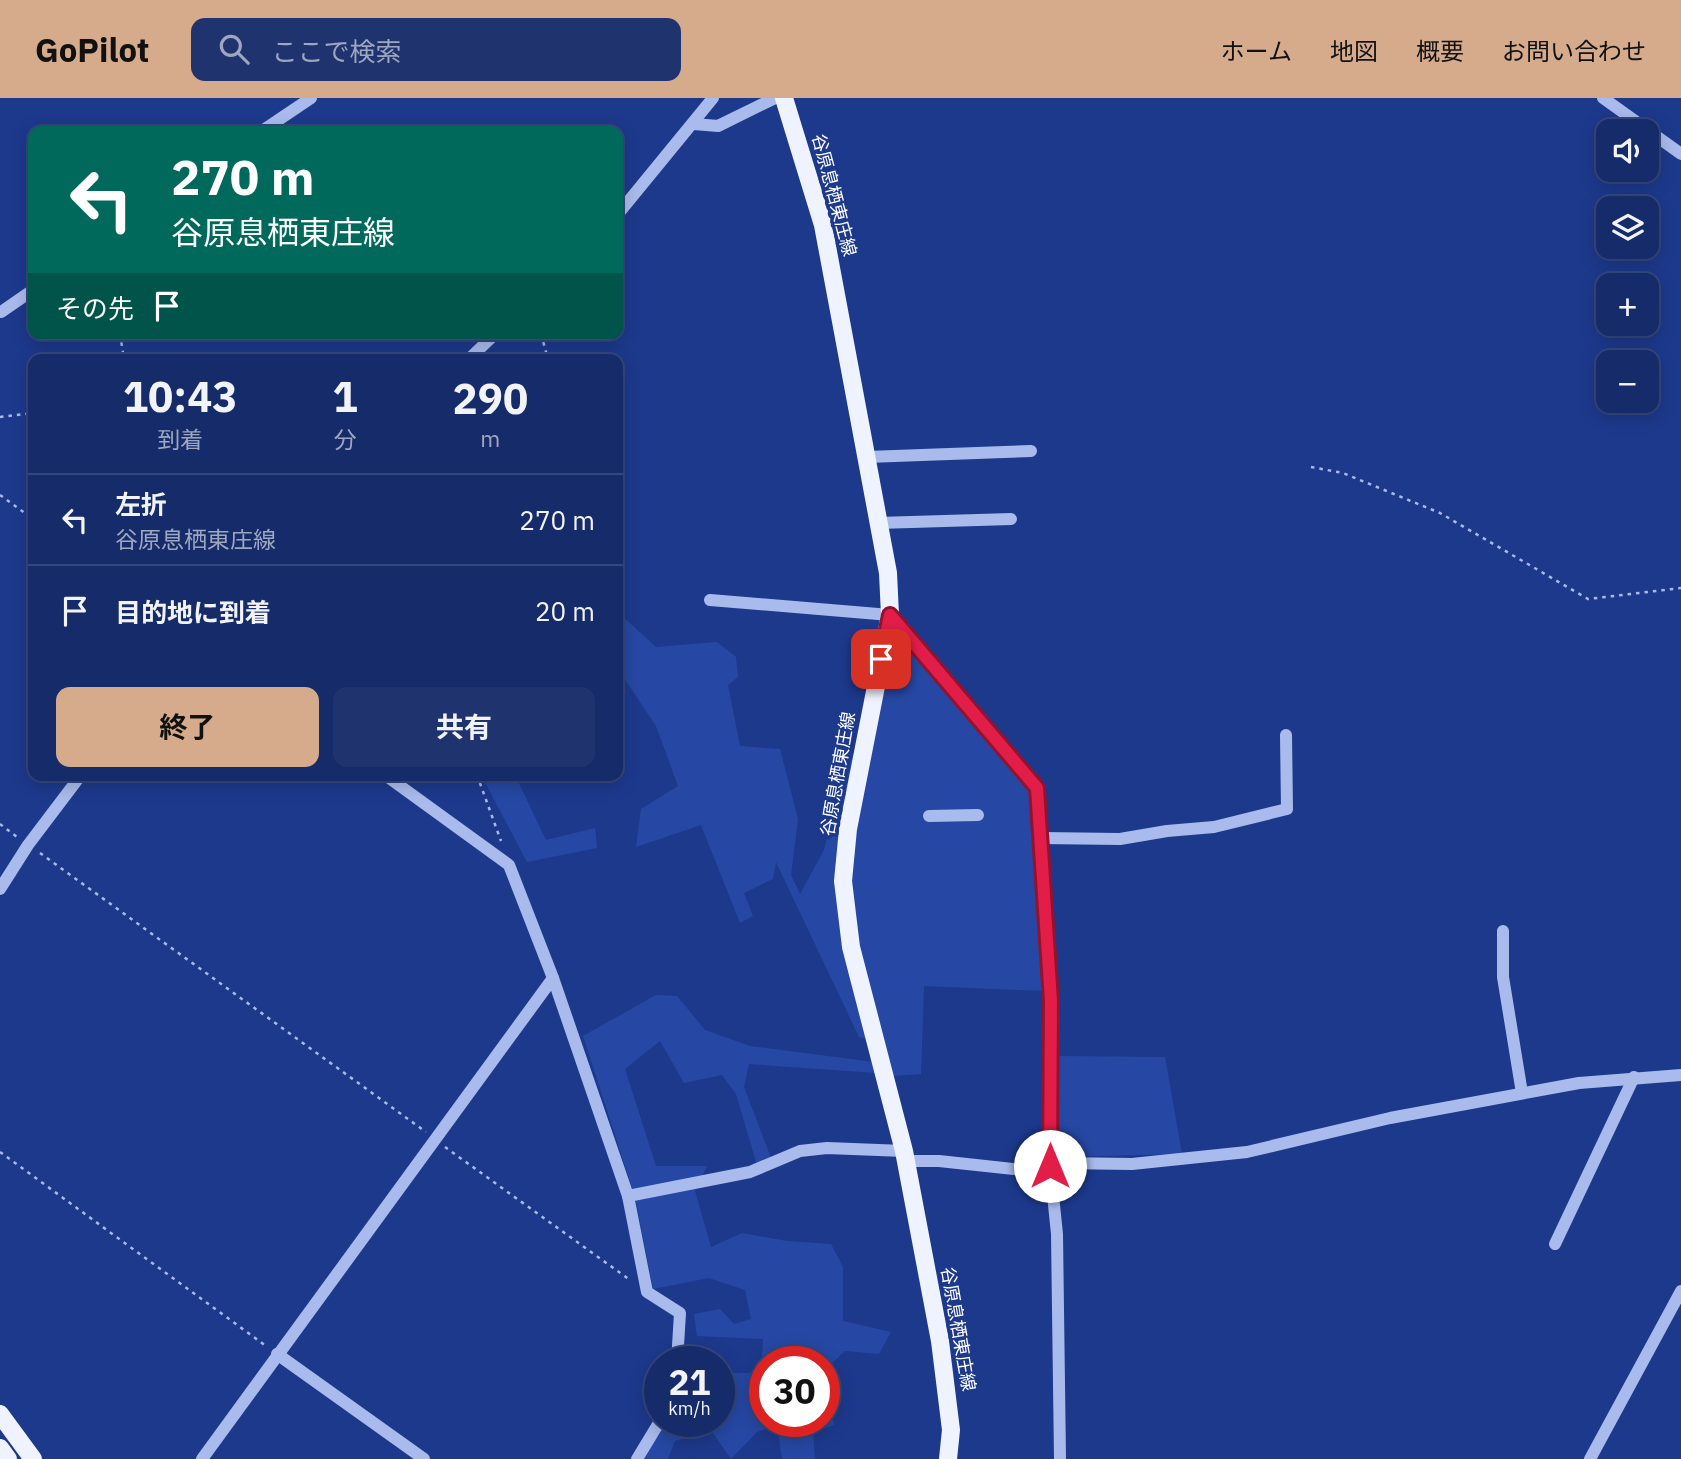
<!DOCTYPE html>
<html lang="ja">
<meta charset="utf-8">
<style>
body{margin:0;font-family:"IBM Plex Sans","Noto Sans JP",sans-serif;background:#1f336f;color:#f1f3f6;height:100vh;display:flex;flex-direction:column;font-size:26px;white-space:nowrap}
*{box-sizing:border-box;margin:0}
p{font-size:23px;color:#9ea7c0}
.icon{flex:none;width:38px;height:38px;fill:none;stroke:currentColor;stroke-width:2;stroke-linecap:round;stroke-linejoin:round}
.map{position:relative;flex:1;overflow:hidden}
.details{position:absolute;left:28px;top:256px;width:595px;height:427px;display:flex;flex-direction:column;background:#162b69;border-radius:14px;box-shadow:0 4px 18px #0003,0 0 0 2px #35477d}
.details>*{flex:none}
.guide{position:absolute;left:28px;top:28px;width:595px;height:214px;border-radius:14px;box-shadow:0 4px 18px #0003,0 0 0 2px #35477d;background:#00695c;color:#fff;overflow:hidden}
.controls{position:absolute;left:1596px;top:21px;display:grid;gap:14px}
.controls a{display:grid;place-items:center;width:63px;height:63px;border-radius:14px;background:#162b69;box-shadow:0 4px 18px #0003,0 0 0 2px #35477d;font-size:35px}
.speed{position:absolute;left:644px;top:1248px;display:flex;gap:14px;font-size:35px;font-weight:700;text-align:center}
.speed>*{display:grid;place-content:center;width:91px;height:91px;border-radius:50%;background:#162b69;box-shadow:0 4px 18px #0003,0 0 0 2px #35477d;line-height:1}
.speed small{font-size:18px;font-weight:400}
.speed .limit{border:10px solid #d22;background:#fff;color:#111}
.pin{position:absolute;display:grid;place-items:center;width:60px;height:60px;color:#fff;margin:-30px;border-radius:14px;box-shadow:0 4px 10px #0006}
.me{position:absolute;width:77px;margin:-38px;rotate:0deg;stroke-linejoin:round;filter:drop-shadow(0 0 5px #0008)}
.turn{display:flex;align-items:center;gap:24px;height:147px;padding:0 28px;font-size:32px}
.turn .icon{width:91px;height:91px;stroke-width:2.5}
.turn b{display:block;font-size:49px;line-height:60px}
.then{display:flex;align-items:center;height:66px;padding:0 28px;background:#0003;gap:14px;font-size:26px}
.eta{display:flex;justify-content:space-evenly;align-items:center;height:119px;text-align:center}
.eta b{font-size:42px;font-weight:700;line-height:49px}
.button{display:flex;gap:14px;margin-top:auto;padding:14px 28px}
.button a{flex:1;height:80px;border-radius:14px;background:#d6ab8b;color:#111;font-size:28px;font-weight:700;line-height:80px;text-align:center}
.button a+a{background:#1f336f;color:#f1f3f6}
ul{padding:0;list-style:none}
li{display:flex;align-items:center;gap:21px;height:91px;padding:0 28px;border-top:2px solid #35477d}
li div{flex:1}
li b{display:block;font-size:26px}
li em{font-style:normal}
header{display:flex;align-items:center;gap:42px;box-sizing:border-box;height:98px;padding:0 35px;background:#d6ab8b;color:#111}
header strong{font-size:33px}
nav{display:flex;gap:38px;margin-inline-start:auto;font-size:24px}
.search{width:490px;height:63px;background:#1f336f;display:flex;align-items:center;gap:18px;box-sizing:border-box;padding:0 24px;border-radius:14px;color:#9ea7c0;font-size:26px}
.map>svg:first-child{display:block}
.green{fill:#2648a4;fill-rule:evenodd}
.lines{fill:none;stroke-linecap:round;stroke-linejoin:round}
.path{stroke:#a9bbec;stroke-width:2.5;stroke-dasharray:3.5 5;stroke-linecap:butt}
.minor{stroke:#a9bbec;stroke-width:12}
.major{stroke:#eff2ff;stroke-width:18}
.route-casing{stroke:#92132f;stroke-width:18}
.route{stroke:#e11d48;stroke-width:12}
.labels{text-anchor:middle;stroke-width:7;stroke-linejoin:round;paint-order:stroke}
.street-label{font-size:18px;fill:#fff;stroke:#1d398c}
</style>
<header>
<strong>GoPilot</strong>
<div class="search"><svg class="icon" aria-label="search" viewBox="0 0 24 24"><circle cx="10" cy="10" r="6"/><path d="M15 15l6 6"/></svg>ここで検索</div>
<nav><a>ホーム</a><a>地図</a><a>概要</a><a>お問い合わせ</a></nav>
</header>
<div class="map">
<svg width="1681" height="1361" viewBox="0 0 1681 1361">
<rect width="100%" height="100%" fill="#1d398c"/>
<g class="green">
<path d="M621,517L656,549L717,544L736,559L738,579L728,587L740,648L780,651L798,721L791,777L800,796L824,752L849,647L854,662L841,735L868,941L859,939L776,764L773,781L744,795L753,818L740,825L701,727L636,749L641,711L678,688L656,628L618,571V518Z"/>
<path d="M891,545H909L1027,687L1031,699L1045,893L924,888L921,976L894,978L860,852L850,779L855,728Z"/>
<path d="M481,677H515L546,742L595,730L597,750L527,764Z"/>
<path d="M656,897L677,898L705,932L750,948L874,964L876,975L749,966L744,989L771,1060L757,1067L736,996L722,977L684,985L660,943L625,971L656,1068H707L695,1093L711,1149L742,1135L787,1143L831,1146L843,1169V1223L891,1234L879,1256L845,1253L826,1271L834,1327L813,1334L815,1361H782L777,1327L757,1334L731,1361L711,1332L675,1343L668,1361H645L665,1323H719V1275H761L763,1241L697,1238L694,1216L720,1211L734,1226L751,1221L745,1192L709,1180L653,1191L635,1099L583,938ZM765,1264H824V1323H765Z"/>
<path d="M1057,958L1165,959L1182,1056L1058,1059Z"/>
</g>
<g class="lines">
<g class="path">
<path d="M120,236L124,261"/>
<path d="M541,236L548,261"/>
<path d="M0,319L33,315"/>
<path d="M1311,369L1343,375L1440,415L1588,501L1681,490"/>
<path d="M0,397L33,421"/>
<path d="M618,499L620,507L618,508"/>
<path d="M477,677L501,743"/>
<path d="M0,726L17,739"/>
<path d="M40,755L426,1034"/>
<path d="M445,1049L630,1182"/>
<path d="M0,1054L266,1248"/>
</g>
<g class="minor">
<path d="M1603,0L1681,56"/>
<path d="M694,26L718,28L775,0"/>
<path d="M262,33L311,0"/>
<path d="M618,116L713,0"/>
<path d="M1,214L33,192"/>
<path d="M469,261L495,236"/>
<path d="M867,359L1031,353"/>
<path d="M878,425L1011,421"/>
<path d="M710,502L890,517L1037,690L1051,903L1050,1068L1057,1136L1060,1361"/>
<path d="M385,677L509,767L553,880L628,1098L647,1194L680,1215L677,1264"/>
<path d="M929,718L978,717"/>
<path d="M1041,740L1120,741L1167,733L1214,729L1287,711L1286,637"/>
<path d="M0,791L28,747L81,677"/>
<path d="M1503,833V879L1522,995"/>
<path d="M905,1063H939L1042,1074L1060,1065L1132,1066L1247,1054L1390,1020L1579,985L1681,977"/>
<path d="M628,1098L750,1074L800,1053L827,1050L904,1053"/>
<path d="M1555,1146L1634,979"/>
<path d="M277,1256L424,1361"/>
<path d="M202,1361L553,880"/>
<path d="M637,1361L660,1323"/>
<path d="M1590,1361L1681,1193"/>
</g>
<g class="major">
<path d="M784,0L823,127L888,475L890,517L848,731L843,783L851,849L904,1053L940,1243L951,1332L948,1361"/>
<path d="M0,1316L33,1361"/>
<path d="M0,1350L8,1361"/>
</g>
</g>
<g class="lines">
<defs>
<path id="route" d="M881,561L890,517L1037,690L1051,903L1050,1068"/>
</defs>
<use href="#route" class="route-casing"/>
<use href="#route" class="route"/>
</g>
<g class="labels">
<g class="street-label">
<text transform="translate(834 97) rotate(75)" y="6">谷原息栖東庄線</text>
<text transform="translate(838 676) rotate(-80)" y="6">谷原息栖東庄線</text>
<text transform="translate(958 1231) rotate(80)" y="6">谷原息栖東庄線</text>
</g>
</g>
</svg>
<div class="controls">
<a><svg class="icon" aria-label="sound" viewBox="0 0 24 24"><path d="M4 9h4l5-4v14l-5-4H4zM17 9q2 3 0 6"/></svg></a>
<a><svg class="icon" aria-label="layers" viewBox="0 0 24 24"><path d="M12 4l9 5-9 5-9-5zM3 14l9 5 9-5"/></svg></a>
<a>+</a>
<a>−</a>
</div>
<div class="speed"><div>21<small>km/h</small></div><div class="limit">30</div></div>
<div class="pin" style="left:881px;top:561px;background:#d93025"><svg class="icon" aria-label="arrive" viewBox="0 0 24 24"><path d="M6 21V4h12l-3 4 3 4H6"/></svg></div>
<svg class="me" style="left:1050px;top:1068px" viewBox="-20 -20 40 40"><circle r="19" fill="#fff"/><path d="M0-13L10 11 0 6-10 11z" fill="#e11d48"/></svg>
<div class="guide">
<div class="turn"><svg class="icon" aria-label="left" viewBox="0 0 24 24"><path d="M17 20v-9H6M10 6l-5 5 5 5"/></svg><div><b>270 m</b>谷原息栖東庄線</div></div>
<div class="then">その先<svg class="icon" aria-label="arrive" viewBox="0 0 24 24"><path d="M6 21V4h12l-3 4 3 4H6"/></svg></div>
</div>
<section class="details">
<div class="eta">
<div><b>10:43</b><p>到着</p></div>
<div><b>1</b><p>分</p></div>
<div><b>290</b><p>m</p></div>
</div>
<ul>
<li><svg class="icon" aria-label="left" viewBox="0 0 24 24"><path d="M17 20v-9H6M10 6l-5 5 5 5"/></svg><div><b>左折</b><p>谷原息栖東庄線</p></div><em>270 m</em></li>
<li><svg class="icon" aria-label="arrive" viewBox="0 0 24 24"><path d="M6 21V4h12l-3 4 3 4H6"/></svg><div><b>目的地に到着</b></div><em>20 m</em></li>
</ul>
<div class="button"><a>終了</a><a>共有</a></div>
</section>
</div>
